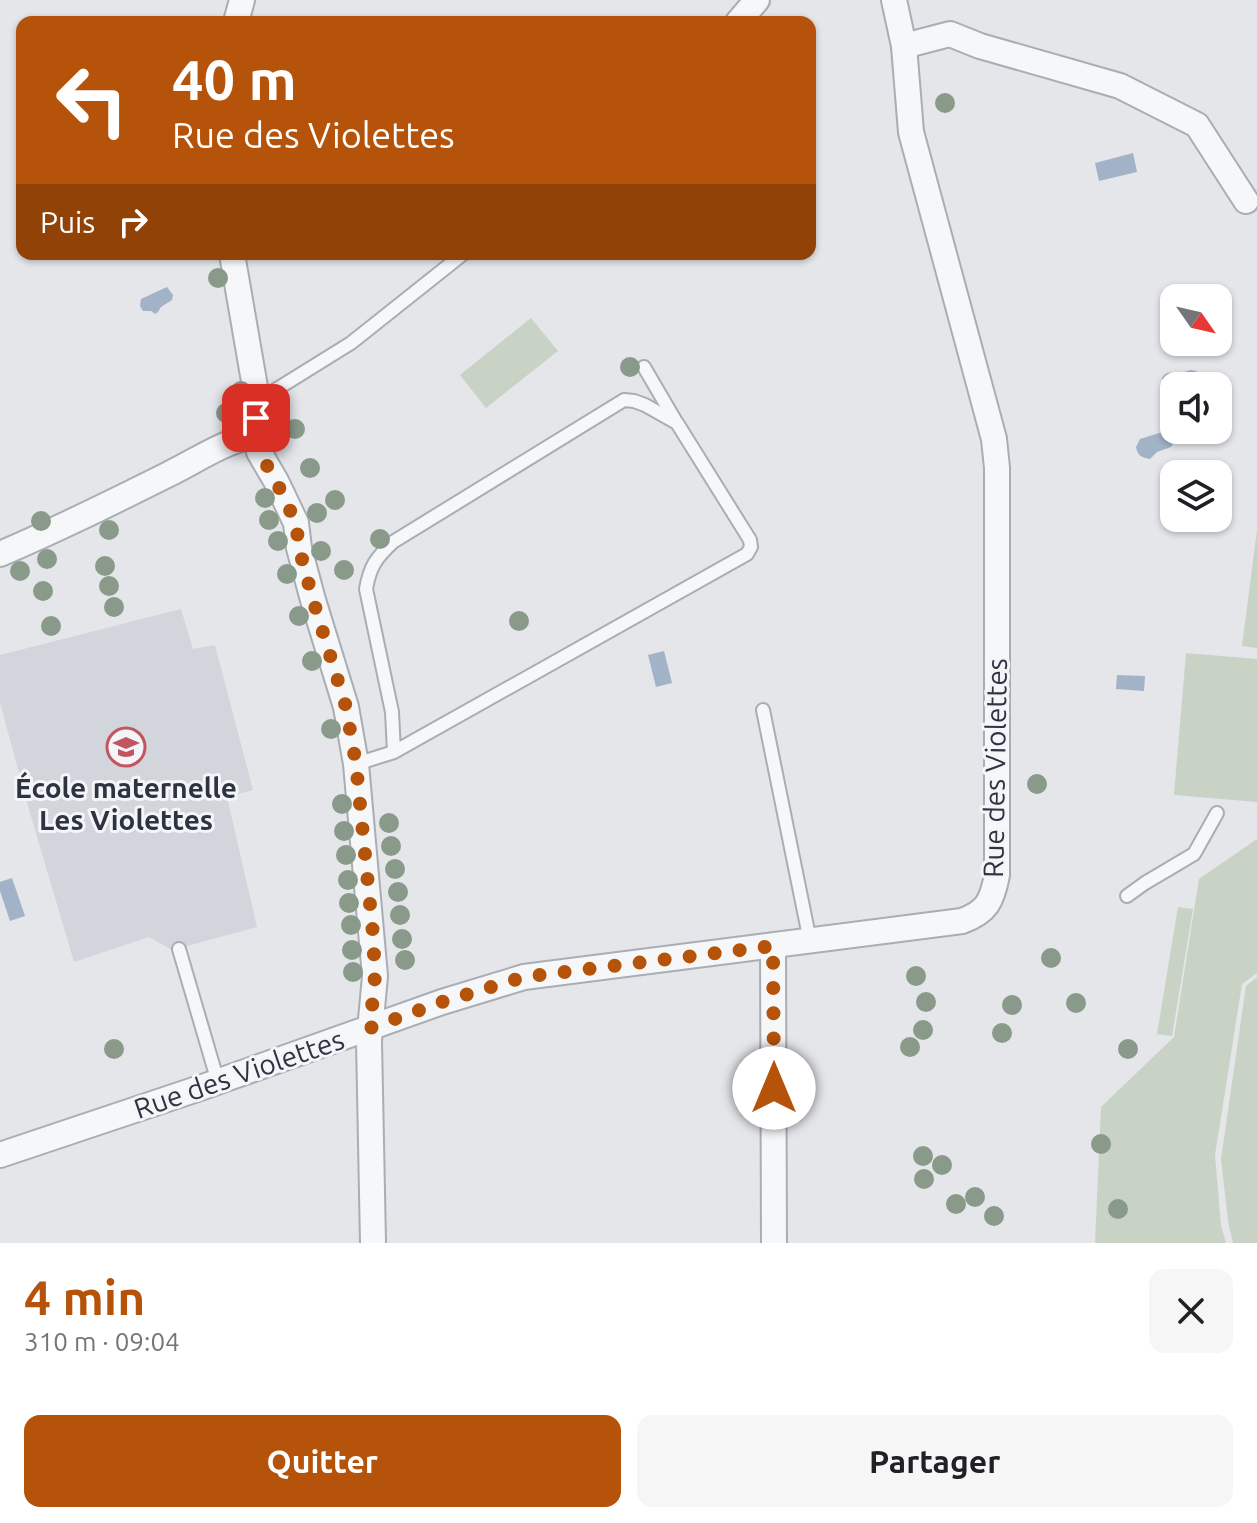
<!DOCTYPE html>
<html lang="fr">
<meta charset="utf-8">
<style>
body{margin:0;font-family:Ubuntu,sans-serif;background:#f6f6f6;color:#202124;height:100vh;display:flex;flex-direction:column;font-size:30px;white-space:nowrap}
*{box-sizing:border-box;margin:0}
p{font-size:26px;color:#757577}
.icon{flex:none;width:44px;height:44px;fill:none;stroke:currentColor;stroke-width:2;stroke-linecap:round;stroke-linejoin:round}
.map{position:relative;height:1243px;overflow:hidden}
.drawer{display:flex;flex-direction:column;background:#fff;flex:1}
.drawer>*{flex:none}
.top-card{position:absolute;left:16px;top:16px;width:800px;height:244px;border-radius:16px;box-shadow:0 2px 6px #0004;background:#b45309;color:#fff;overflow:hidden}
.needle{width:52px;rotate:124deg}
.buttons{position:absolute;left:1160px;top:284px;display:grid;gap:16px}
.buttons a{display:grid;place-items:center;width:72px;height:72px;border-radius:16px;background:#fff;box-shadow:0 2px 6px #0004;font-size:40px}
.pin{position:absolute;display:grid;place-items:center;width:68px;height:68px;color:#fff;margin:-34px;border-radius:16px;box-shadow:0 4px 12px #0006}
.me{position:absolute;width:88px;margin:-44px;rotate:0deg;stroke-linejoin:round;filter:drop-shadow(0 0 6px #0008)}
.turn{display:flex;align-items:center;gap:28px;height:168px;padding:0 24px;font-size:36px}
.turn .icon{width:104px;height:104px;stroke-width:2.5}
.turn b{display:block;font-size:56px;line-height:68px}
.then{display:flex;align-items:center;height:76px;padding:0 24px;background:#0003;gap:16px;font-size:30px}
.round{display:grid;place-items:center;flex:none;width:84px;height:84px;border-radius:16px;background:#f6f6f6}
.headline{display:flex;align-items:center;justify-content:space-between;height:136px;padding:0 24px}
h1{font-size:48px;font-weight:700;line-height:60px;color:#b45309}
.button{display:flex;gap:16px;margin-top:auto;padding:16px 24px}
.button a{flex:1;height:92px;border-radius:16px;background:#b45309;color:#fff;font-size:32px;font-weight:700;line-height:92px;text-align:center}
.button a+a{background:#f6f6f6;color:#202124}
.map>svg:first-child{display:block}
.built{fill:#d2d5dc}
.green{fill:#c8d3c5}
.water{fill:#a2b2c7}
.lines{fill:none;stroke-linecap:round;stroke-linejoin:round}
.service-casing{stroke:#a9adb4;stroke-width:16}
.minor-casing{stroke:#a9adb4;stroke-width:28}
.service{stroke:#f6f7f9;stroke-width:12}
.minor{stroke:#f6f7f9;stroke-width:24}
.tree{fill:#8a9a8a}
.route{stroke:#b45309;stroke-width:14;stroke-dasharray:0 25.2}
.labels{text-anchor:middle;stroke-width:6;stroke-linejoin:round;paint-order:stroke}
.street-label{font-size:28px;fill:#2d3341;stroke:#f3f5f8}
.poi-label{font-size:28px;font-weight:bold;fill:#2d3341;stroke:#f3f5f8}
</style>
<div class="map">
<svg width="1257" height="1243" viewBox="0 0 1257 1243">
<rect width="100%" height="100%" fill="#e4e6ea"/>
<path class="built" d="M181,609L193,649L215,645L253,790L227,797L257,927L172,950L149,937L74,962L30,813L0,703V655Z"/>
<g class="green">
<path d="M531,318L558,351L486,408L460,375Z"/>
<path d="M1257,530V648L1242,646Z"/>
<path d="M1186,653L1257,659V802L1174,795Z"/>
<path d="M1257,839V973L1242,984L1215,1155L1221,1226L1226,1243H1095L1101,1107L1174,1037L1199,879Z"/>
<path d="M1178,907L1193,909L1172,1036L1157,1034Z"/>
<path d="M1257,977V1243H1233L1228,1221L1221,1159L1246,986Z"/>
</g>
<g class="water">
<path d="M1133,153L1137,172L1099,181L1095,163Z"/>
<path d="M167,287L173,295L172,300L161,307L158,312L155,314L151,311H143L140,306L141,299Z"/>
<path d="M1191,370L1196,371L1202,378L1198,386H1174V394L1163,387L1162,378C1167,371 1169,373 1177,373C1182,373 1187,371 1191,370Z"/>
<path d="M1166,431L1170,432L1175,441L1171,447L1157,452L1150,459C1142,458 1137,455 1136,447L1140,439Z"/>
<path d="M664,651L672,683L656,687L648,655Z"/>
<path d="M1117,675L1145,676L1144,691L1116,689Z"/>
<path d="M12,878L25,916L10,921L0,891V882Z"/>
</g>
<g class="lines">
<defs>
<g id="service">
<path d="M644,367L675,420"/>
<path d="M256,402L351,343L463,254"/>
<path d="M763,710L810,941"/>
<path d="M356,764L394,752L747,554L751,547L750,540L677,423L645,405L634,401L624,400L393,542C376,558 370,566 366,589L392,712L394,752"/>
<path d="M1127,896L1145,883L1194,854L1217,813"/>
<path d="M179,949L218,1082"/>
</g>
<g id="minor">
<path d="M236,22L242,0"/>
<path d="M738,22L757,0"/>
<path d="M904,46L950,34L980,46L1120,86L1197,125L1246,201"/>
<path d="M232,254L255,387L256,435L259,452L276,481L296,523L299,548L313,600L346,707L356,764L375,976L369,1041L373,1243"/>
<path d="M0,554C57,530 111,503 167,475C196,461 224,441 256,435"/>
<path d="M773,946L774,1243"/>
<path d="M0,1155L200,1088L442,1002L524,977L962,921C987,912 992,901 997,875V468L994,439L911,132L904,46L894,0"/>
</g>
</defs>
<use href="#service" class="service-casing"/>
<use href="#minor" class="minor-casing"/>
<use href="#service" class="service"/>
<use href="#minor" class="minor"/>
</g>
<g class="tree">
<circle cx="945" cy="103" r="10"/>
<circle cx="218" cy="278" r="10"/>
<circle cx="630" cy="367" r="10"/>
<circle cx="241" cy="391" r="10"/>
<circle cx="226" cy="413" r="10"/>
<circle cx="295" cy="429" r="10"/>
<circle cx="310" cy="468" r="10"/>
<circle cx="265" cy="498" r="10"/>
<circle cx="335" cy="500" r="10"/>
<circle cx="317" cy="513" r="10"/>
<circle cx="269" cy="520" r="10"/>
<circle cx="41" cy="521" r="10"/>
<circle cx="109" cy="530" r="10"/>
<circle cx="380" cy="539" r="10"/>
<circle cx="278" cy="541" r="10"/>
<circle cx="321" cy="551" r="10"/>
<circle cx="47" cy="559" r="10"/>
<circle cx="105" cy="566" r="10"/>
<circle cx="344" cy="570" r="10"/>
<circle cx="20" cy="571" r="10"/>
<circle cx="287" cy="574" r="10"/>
<circle cx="109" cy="586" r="10"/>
<circle cx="43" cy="591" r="10"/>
<circle cx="114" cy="607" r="10"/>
<circle cx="299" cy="616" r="10"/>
<circle cx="519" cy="621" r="10"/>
<circle cx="51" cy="626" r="10"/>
<circle cx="312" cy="661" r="10"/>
<circle cx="331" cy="729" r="10"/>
<circle cx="1037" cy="784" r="10"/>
<circle cx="342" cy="804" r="10"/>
<circle cx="389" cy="823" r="10"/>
<circle cx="344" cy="831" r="10"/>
<circle cx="391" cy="846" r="10"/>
<circle cx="346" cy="855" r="10"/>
<circle cx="395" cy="869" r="10"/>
<circle cx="348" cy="880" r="10"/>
<circle cx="398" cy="892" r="10"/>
<circle cx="349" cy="903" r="10"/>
<circle cx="400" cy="915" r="10"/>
<circle cx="351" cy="925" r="10"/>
<circle cx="402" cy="939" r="10"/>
<circle cx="352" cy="950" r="10"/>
<circle cx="1051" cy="958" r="10"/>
<circle cx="405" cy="960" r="10"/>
<circle cx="353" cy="972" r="10"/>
<circle cx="916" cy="976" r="10"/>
<circle cx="926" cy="1002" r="10"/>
<circle cx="1076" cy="1003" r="10"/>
<circle cx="1012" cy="1005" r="10"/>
<circle cx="923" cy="1030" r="10"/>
<circle cx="1002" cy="1033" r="10"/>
<circle cx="910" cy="1047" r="10"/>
<circle cx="114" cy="1049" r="10"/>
<circle cx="1128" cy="1049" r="10"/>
<circle cx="1101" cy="1144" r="10"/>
<circle cx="923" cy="1156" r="10"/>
<circle cx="942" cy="1165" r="10"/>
<circle cx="924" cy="1179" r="10"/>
<circle cx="975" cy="1197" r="10"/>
<circle cx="956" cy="1204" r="10"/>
<circle cx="1118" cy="1209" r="10"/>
<circle cx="994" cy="1216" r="10"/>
</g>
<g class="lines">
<path class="route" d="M256,418V435L259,452L276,481L296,523L299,548L313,600L346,707L356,764L373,934L375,976L370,1028L442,1002L524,977L773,946L774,1088"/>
</g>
<defs>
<symbol id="school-ring" viewBox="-11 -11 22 22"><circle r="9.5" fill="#f3f5f8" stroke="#c25560" stroke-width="1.5"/><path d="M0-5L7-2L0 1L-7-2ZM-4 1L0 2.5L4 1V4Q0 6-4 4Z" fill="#c25560"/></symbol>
</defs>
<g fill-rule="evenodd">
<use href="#school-ring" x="104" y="725" width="44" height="44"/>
</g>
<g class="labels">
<g class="street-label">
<text transform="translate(995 768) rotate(-89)" y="10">Rue des Violettes</text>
<text transform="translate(239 1074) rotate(-19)" y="10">Rue des Violettes</text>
</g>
<g class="poi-label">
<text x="126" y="798">École maternelle<tspan x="126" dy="32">Les Violettes</tspan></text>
</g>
</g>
</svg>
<div class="buttons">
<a><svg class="needle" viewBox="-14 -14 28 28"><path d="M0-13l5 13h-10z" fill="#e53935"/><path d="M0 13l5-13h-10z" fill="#757577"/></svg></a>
<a><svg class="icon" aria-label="sound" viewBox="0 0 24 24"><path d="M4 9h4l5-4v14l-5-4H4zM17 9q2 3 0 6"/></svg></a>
<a><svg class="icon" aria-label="layers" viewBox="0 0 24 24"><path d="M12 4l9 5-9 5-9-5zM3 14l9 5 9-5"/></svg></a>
</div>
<div class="pin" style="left:256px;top:418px;background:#d93025"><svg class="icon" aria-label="arrive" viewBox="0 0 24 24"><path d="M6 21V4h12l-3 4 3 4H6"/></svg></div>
<svg class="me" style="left:774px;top:1088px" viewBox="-20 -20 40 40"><circle r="19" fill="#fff"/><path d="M0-13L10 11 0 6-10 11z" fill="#b45309"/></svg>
<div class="top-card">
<div class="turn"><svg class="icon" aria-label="left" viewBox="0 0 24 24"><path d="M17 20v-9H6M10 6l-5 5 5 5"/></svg><div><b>40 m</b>Rue des Violettes</div></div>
<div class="then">Puis<svg class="icon" aria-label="right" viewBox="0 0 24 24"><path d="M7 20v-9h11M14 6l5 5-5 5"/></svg></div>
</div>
</div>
<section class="drawer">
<div class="headline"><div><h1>4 min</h1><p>310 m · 09:04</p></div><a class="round"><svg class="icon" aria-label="close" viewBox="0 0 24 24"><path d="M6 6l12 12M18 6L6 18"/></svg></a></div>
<div class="button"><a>Quitter</a><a>Partager</a></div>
</section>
